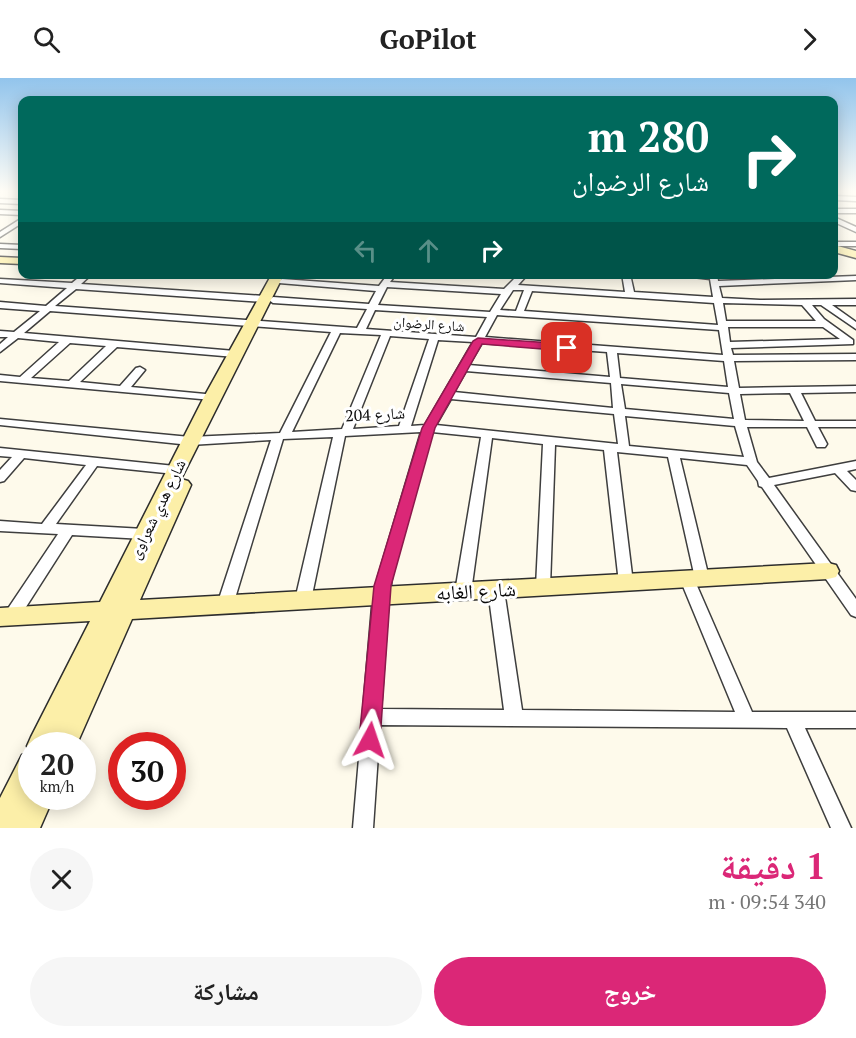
<!DOCTYPE html>
<html lang="ar">
<meta charset="utf-8">
<style>
body{margin:0;font-family:"PT Serif","Noto Naskh Arabic",serif;background:#f6f6f6;color:#222;direction:rtl;height:100vh;display:flex;flex-direction:column;font-size:22px;white-space:nowrap}
*{box-sizing:border-box;margin:0}
p{font-size:20px;color:#767676}
.icon{flex:none;width:33px;height:33px;fill:none;stroke:currentColor;stroke-width:2;stroke-linecap:round;stroke-linejoin:round}
.map{position:relative;height:750px;overflow:hidden;direction:ltr}
.sheet{display:flex;flex-direction:column;background:#fff;flex:1}
.sheet>*{flex:none}
.top-card{position:absolute;left:18px;top:18px;width:820px;height:183px;border-radius:12px;box-shadow:0 3px 15px #0003;direction:rtl;background:#00695c;color:#fff;overflow:hidden}
.speed{position:absolute;left:18px;top:654px;display:flex;gap:12px;font-size:30px;font-weight:700;text-align:center}
.speed>*{display:grid;place-content:center;width:78px;height:78px;border-radius:50%;background:#fff;box-shadow:0 3px 15px #0003;line-height:1}
.speed small{font-size:15px;font-weight:400}
.speed .limit{border:9px solid #d22;background:#fff;color:#111}
.pin{position:absolute;display:grid;place-items:center;width:51px;height:51px;color:#fff;margin:-26px;border-radius:12px;box-shadow:0 3px 9px #0006}
.me{position:absolute;width:66px;margin:-33px;rotate:5deg;stroke-linejoin:round;filter:drop-shadow(0 0 4px #0008)}
.turn{display:flex;align-items:center;gap:21px;height:126px;padding:0 30px;font-size:27px}
.turn .icon{width:78px;height:78px;stroke-width:2.5}
.turn b{display:block;font-size:42px;line-height:51px}
.lanes{display:flex;align-items:center;height:57px;padding:0 30px;background:#0003;justify-content:center;gap:30px;direction:ltr}
.lanes .off{opacity:.35}
.round{display:grid;place-items:center;flex:none;width:63px;height:63px;border-radius:32px;background:#f6f6f6}
.head{display:flex;align-items:center;justify-content:space-between;height:102px;padding:0 30px}
h1{font-size:36px;font-weight:800;line-height:45px;color:#db2777}
.action{display:flex;gap:12px;margin-top:auto;padding:12px 30px}
.action a{flex:1;height:69px;border-radius:36px;background:#db2777;color:#fff;font-size:24px;font-weight:800;line-height:69px;text-align:center}
.action a+a{background:#f6f6f6;color:#222}
header{display:flex;justify-content:space-between;align-items:center;height:78px;padding:0 30px;background:#fff;font-size:27px;font-weight:800}
.map>svg:first-child{display:block}
.lines{fill:none;stroke-linecap:round;stroke-linejoin:round}
.street-casing{stroke:#3e3e3e;stroke-width:3}
.secondary-casing{stroke:#2d2d2d;stroke-width:3}
.street{fill:#fff;fill-rule:evenodd}
.secondary{fill:#fcefa8;fill-rule:evenodd}
.route{fill:#db2777;stroke:#8e194d;stroke-width:1.5}
.labels{text-anchor:middle;stroke-width:6;stroke-linejoin:round;paint-order:stroke}
.far-street-label{font-size:14px;fill:#0b0b0b;stroke:#fff}
.street-label{font-size:16px;fill:#0b0b0b;stroke:#fff}
.near-street-label{font-size:20px;fill:#0b0b0b;stroke:#fff}
</style>
<header><svg class="icon" aria-label="forward" viewBox="0 0 24 24"><path d="M9 5l7 7-7 7"/></svg>GoPilot<svg class="icon" aria-label="search" viewBox="0 0 24 24"><circle cx="10" cy="10" r="6"/><path d="M15 15l6 6"/></svg></header>
<div class="map">
<svg width="856" height="750" viewBox="0 0 856 750">
<rect width="100%" height="100%" fill="#fefaeb"/>
<g class="lines">
<defs>
<g id="street">
<path d="M834,118L856,119V123L834,122Z"/>
<path d="M0,121L22,122V126L0,125Z"/>
<rect x="834" y="131" width="22" height="4"/>
<path d="M0,132L22,133V137L0,136Z"/>
<path d="M834,139L856,149V154L834,144Z"/>
<path d="M22,140V145L0,159V154Z"/>
<rect x="834" y="164" width="22" height="4"/>
<path d="M0,166L22,167V171L0,170Z"/>
<path d="M83,196H92L81,206L264,218L268,221L264,224L76,211L55,228L357,250L367,231L273,225L269,222L273,219L369,226L376,213L279,205L278,203L282,201L379,208L388,196H396L390,204L504,211L519,196H528L518,207L625,214L622,196H630L634,214L713,219L710,201L667,196H717L718,203L856,198V202L719,208L722,220L760,222L856,221V227H832L856,244V251L821,227H812L824,241L853,262V266L731,270L733,277L856,276V282L734,283L739,310L856,308V314L801,315L815,343H856V349H818L827,366L825,369H817L807,349H747L757,384L769,400L856,383V391L847,393L856,402V413L851,412L835,395L774,407L856,521V539L851,537L762,409L759,408L758,403L747,387L680,380L709,500L707,504L702,506L697,504L695,500L668,379L617,374L633,505L631,509L626,511L621,509L619,505L604,372L555,367L550,509L548,513L543,515L538,513L536,509L543,366L492,360L471,514L468,518L463,520L458,518L455,514L481,359L432,354L392,499L388,529L381,631L504,632L488,512L491,508L496,506L501,508L504,512L522,632L735,634L680,501L682,497L687,495L692,497L694,501L752,634H856V650H805L851,750H831L787,650L380,647L373,750H353L372,529L378,499L421,354L345,358L311,522L308,526L303,528L298,526L295,522L333,359L283,361L233,527L230,531L225,533L220,531L217,527L271,362L190,367L0,347V341L190,359L280,355L331,254L50,233L24,255L235,273L240,276L235,279L117,269L80,304L120,308L136,290L140,289L145,292L131,309L216,317L217,319L212,322L0,303V297L20,299L59,264L18,260L0,274V266L8,259H0V253L14,254L40,233L0,230V224L46,228L67,210L0,205V201L72,205ZM387,209L501,216L490,234L378,227ZM513,212H524L516,233L500,232ZM532,213L714,225L718,247L524,233ZM723,225L802,227L816,243H726ZM375,232L487,239L476,259L366,251ZM497,237L719,252L723,277L485,259ZM728,249H823L840,261L730,264ZM340,255L381,257L342,351L292,354ZM390,258L429,261L399,348L353,351ZM438,262L473,264L425,347L411,348ZM70,265L106,268L69,303L31,300ZM482,265L607,274L610,299L469,287ZM617,275L724,283L728,309L620,300ZM466,293L611,305L613,330L454,314ZM621,306L729,315L734,341L625,331ZM790,315L804,343L745,342L740,316ZM451,321L614,336L618,366L436,347ZM625,338L735,348L744,379L629,368Z"/>
<path d="M0,370L175,388L181,392L175,396L97,388L56,446L144,451L149,453L151,456L149,459L144,461L72,457L17,543L11,545L5,543L3,539L5,535L58,456L0,453V443L42,446L86,387L24,380L4,403L0,404V392L12,379L0,378Z"/>
</g>
<g id="secondary">
<path d="M834,167L856,173V180L834,174Z"/>
<path d="M0,179L22,180V186L0,185Z"/>
<path d="M272,196H284L181,401L188,403L191,407L140,522L828,485L836,487L839,493L836,499L828,501L132,541L76,668H32V718H54L40,750H0V720L22,677L30,674L27,668L31,659L90,543L0,548V530L100,524L204,319Z"/>
</g>
</defs>
<use href="#street" class="street-casing"/>
<use href="#secondary" class="secondary-casing"/>
<use href="#street" class="street"/>
<use href="#secondary" class="secondary"/>
</g>
<linearGradient id="sky" x2="0" y2="1"><stop stop-color="#92c4ec"/><stop offset="0.52" stop-color="#fffdf6"/><stop offset="1" stop-color="#fffdf6" stop-opacity="0"/></linearGradient>
<rect width="856" height="218" fill="url(#sky)"/>
<path class="route" d="M478,260L567,266L573,270L567,273L482,266L435,350L391,508L380,662L377,668L370,671L362,668L359,662L374,508L422,350L473,263Z"/>
<g class="labels">
<g class="far-street-label">
<text transform="translate(429 246) rotate(4)" y="5">شارع الرضوان</text>
</g>
<g class="street-label">
<text transform="translate(375 336) rotate(-3)" y="6">شارع 204</text>
<text transform="translate(157 431) rotate(-64)" y="6">شارع هدي شعراوى</text>
</g>
<g class="near-street-label">
<text transform="translate(476 513) rotate(-3)" y="7">شارع الغابه</text>
</g>
</g>
</svg>
<div class="speed"><div>20<small>km/h</small></div><div class="limit">30</div></div>
<div class="pin" style="left:567px;top:270px;background:#d93025"><svg class="icon" aria-label="arrive" viewBox="0 0 24 24"><path d="M6 21V4h12l-3 4 3 4H6"/></svg></div>
<svg class="me" style="left:370px;top:662px" viewBox="-20 -20 40 40"><path d="M0-17L14 15 0 8-14 15z" fill="#db2777" stroke="#fff" stroke-width="4"/></svg>
<div class="top-card">
<div class="turn"><svg class="icon" aria-label="right" viewBox="0 0 24 24"><path d="M7 20v-9h11M14 6l5 5-5 5"/></svg><div><b>280 m</b>شارع الرضوان</div></div>
<div class="lanes"><svg class="icon off" aria-label="left" viewBox="0 0 24 24"><path d="M17 20v-9H6M10 6l-5 5 5 5"/></svg><svg class="icon off" aria-label="ahead" viewBox="0 0 24 24"><path d="M12 20V5M6 11l6-6 6 6"/></svg><svg class="icon" aria-label="right" viewBox="0 0 24 24"><path d="M7 20v-9h11M14 6l5 5-5 5"/></svg></div>
</div>
</div>
<section class="sheet">
<div class="head"><div><h1>1 دقيقة</h1><p>340 m · 09:54</p></div><a class="round"><svg class="icon" aria-label="close" viewBox="0 0 24 24"><path d="M6 6l12 12M18 6L6 18"/></svg></a></div>
<div class="action"><a>خروج</a><a>مشاركة</a></div>
</section>
